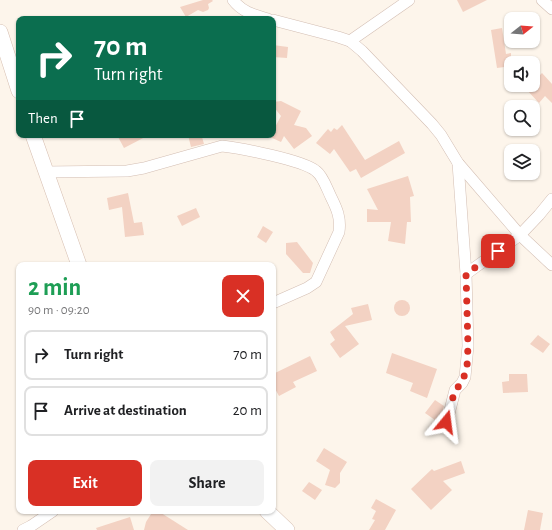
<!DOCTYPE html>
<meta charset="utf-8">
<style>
body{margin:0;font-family:"Alegreya Sans",sans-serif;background:#f2f2f2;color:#202124;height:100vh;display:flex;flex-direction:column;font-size:15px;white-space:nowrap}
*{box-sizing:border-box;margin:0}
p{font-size:13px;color:#757577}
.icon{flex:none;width:22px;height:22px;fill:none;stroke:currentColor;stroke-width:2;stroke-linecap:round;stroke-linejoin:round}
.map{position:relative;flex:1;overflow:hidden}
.sheet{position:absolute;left:16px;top:262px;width:260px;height:252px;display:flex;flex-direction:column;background:#fff;border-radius:8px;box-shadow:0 1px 3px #0004}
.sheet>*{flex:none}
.banner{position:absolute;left:16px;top:16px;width:260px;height:122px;border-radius:8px;box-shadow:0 1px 3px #0004;background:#0b6e4f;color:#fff;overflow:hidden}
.needle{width:26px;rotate:73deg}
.controls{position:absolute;left:504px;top:12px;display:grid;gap:8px}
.controls a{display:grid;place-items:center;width:36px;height:36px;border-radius:8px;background:#fff;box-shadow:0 1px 3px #0004;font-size:20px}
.pin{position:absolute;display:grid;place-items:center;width:34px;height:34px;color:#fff;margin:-17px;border-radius:8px;box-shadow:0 2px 6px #0006}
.me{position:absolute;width:44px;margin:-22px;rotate:16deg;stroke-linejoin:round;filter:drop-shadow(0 0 3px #0008)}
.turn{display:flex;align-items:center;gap:14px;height:84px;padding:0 12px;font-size:18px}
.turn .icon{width:52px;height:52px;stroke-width:2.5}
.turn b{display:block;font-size:28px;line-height:34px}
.then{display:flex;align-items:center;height:38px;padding:0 12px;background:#0003;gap:8px;font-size:15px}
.round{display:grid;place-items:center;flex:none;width:42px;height:42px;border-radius:8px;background:#f2f2f2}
.head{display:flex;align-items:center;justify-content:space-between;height:68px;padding:0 12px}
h1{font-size:24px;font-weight:700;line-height:30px;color:#1e9e55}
.action{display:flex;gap:8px;margin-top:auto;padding:8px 12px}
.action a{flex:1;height:46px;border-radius:8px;background:#d93025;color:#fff;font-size:16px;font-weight:700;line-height:46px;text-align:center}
.action a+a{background:#f2f2f2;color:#202124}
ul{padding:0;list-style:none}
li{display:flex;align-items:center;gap:12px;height:50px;margin:0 8px 6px;padding:0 4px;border:2px solid #e0e0e0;border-radius:8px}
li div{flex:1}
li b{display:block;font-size:15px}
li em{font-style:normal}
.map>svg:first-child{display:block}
.building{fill:#f3d2c3}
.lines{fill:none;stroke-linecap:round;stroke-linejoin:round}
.street-casing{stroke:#d3beb3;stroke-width:12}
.secondary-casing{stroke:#d6beb0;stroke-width:16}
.street{stroke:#fff;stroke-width:11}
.secondary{stroke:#fff;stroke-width:15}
.route{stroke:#d93025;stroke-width:7;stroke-dasharray:0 12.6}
</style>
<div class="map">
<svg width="552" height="530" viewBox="0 0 552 530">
<rect width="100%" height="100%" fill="#fdf5eb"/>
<g class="building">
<path d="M203,0H212L213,1L208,4L209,8L208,10L203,12L198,10L186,17L180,7Z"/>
<path d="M457,0H487L463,12Z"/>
<path d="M502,28L506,54L511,53V66L497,68L491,30Z"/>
<path d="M273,45L288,47L287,58L273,57Z"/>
<path d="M542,73L552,84V103L545,96L539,103L526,89L530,85H533V82Z"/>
<path d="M281,101L301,111L294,125L306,128L312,136L294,149L284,136L281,142L270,137L273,135V131L281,116L273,106V102Z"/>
<path d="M342,125L365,160L399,141L405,153L361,178L356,169L350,172L334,149L330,154L316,143L328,129L331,132L334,128L337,130Z"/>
<path d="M117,135H149L124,148Z"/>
<path d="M188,135H200V138L202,137L204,144L191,147Z"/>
<path d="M408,176L414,196L410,197L411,222H407L405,244L388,241L391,222H367V209L378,210L367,189Z"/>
<path d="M128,193L134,223L142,222L144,235L125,237L122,207L109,210L107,198Z"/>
<path d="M196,208L200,217L182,226L177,216Z"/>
<path d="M263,226L273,232L266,243L257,237Z"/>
<path d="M297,242L313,263L310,273H303L286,254V243Z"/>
<circle cx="402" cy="308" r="8"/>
<path d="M368,304L372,320L345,326L359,344L340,358L330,344L335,340L330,332L353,314L351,308Z"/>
<path d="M538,335L550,344L543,353L530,344Z"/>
<path d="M392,353L437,369L427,398L410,391L413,383L386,373Z"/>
<path d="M310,356L317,371L293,382L296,387L279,396L273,385V374Z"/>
<path d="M509,374H527L528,392L503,393L502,382L509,381Z"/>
<path d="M435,400L444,406L443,410L435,420L425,413Z"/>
<path d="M324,448L347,462L340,473V483L335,488L325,485L330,470L316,461Z"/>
<path d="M461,461L465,473L443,481L452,490L431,510L411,489L432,469L434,471Z"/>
<path d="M309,482L322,490L315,500L302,491Z"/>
<path d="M376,499L396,510L385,530H369L375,520L372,519L376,511L371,508Z"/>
<path d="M528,510L543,513L540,530H524Z"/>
<path d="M153,511H158L188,530H144L146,522Z"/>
<path d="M130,517L134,530H97L96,528Z"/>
</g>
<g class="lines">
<defs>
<g id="street">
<path d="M233,0C242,12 254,15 268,19"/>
<path d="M542,0L552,9"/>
<path d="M273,20L338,37L350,41L362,51L432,124L441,135L458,163L520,235L552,265"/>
<path d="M350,41L409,0"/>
<path d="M45,172L127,171L144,168L222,146C240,148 303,160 316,171C323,176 327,189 331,197C337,209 341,218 339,232L316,282L307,288L273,303"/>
<path d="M466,274L520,235L539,215L552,199"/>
<path d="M447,422L455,390L462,383L465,377L468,346L466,274L458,163"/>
<path d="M23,530L31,526L53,511"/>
</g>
<g id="secondary">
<path d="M0,32L19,91"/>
<path d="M33,135L79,265"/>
<path d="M267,511L287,530"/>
</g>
</defs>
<use href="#street" class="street-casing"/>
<use href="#secondary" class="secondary-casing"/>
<use href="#street" class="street"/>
<use href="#secondary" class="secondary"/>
</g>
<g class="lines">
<path class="route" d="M446,422L455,390L462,383L467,367L468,346L466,274L498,251"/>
</g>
</svg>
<div class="controls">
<a><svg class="needle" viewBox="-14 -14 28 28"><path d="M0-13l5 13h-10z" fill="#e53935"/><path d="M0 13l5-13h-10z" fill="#757577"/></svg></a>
<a><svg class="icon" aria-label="sound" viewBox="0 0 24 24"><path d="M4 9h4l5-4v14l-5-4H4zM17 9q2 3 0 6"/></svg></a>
<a><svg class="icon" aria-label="search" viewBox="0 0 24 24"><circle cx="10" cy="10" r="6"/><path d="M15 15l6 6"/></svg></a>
<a><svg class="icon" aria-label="layers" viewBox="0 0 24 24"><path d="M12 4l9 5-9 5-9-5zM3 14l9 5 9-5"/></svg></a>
</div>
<div class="pin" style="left:498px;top:251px;background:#d93025"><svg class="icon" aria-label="arrive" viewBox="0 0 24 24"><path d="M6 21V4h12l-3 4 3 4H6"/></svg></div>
<svg class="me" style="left:446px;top:422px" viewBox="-20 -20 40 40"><path d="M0-17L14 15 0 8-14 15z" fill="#d93025" stroke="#fff" stroke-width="4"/></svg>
<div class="banner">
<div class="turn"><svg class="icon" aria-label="right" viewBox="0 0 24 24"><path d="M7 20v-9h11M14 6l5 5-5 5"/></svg><div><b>70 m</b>Turn right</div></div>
<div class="then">Then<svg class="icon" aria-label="arrive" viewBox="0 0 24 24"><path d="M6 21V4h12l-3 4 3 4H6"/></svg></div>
</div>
<section class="sheet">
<div class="head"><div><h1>2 min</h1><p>90 m · 09:20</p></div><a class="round" style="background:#d93025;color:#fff"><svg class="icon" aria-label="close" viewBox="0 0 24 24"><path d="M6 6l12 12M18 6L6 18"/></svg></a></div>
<ul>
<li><svg class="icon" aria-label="right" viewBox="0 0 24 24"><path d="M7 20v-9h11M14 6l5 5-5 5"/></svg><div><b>Turn right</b></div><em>70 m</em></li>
<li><svg class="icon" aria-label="arrive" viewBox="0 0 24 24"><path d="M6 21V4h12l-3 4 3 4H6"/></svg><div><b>Arrive at destination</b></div><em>20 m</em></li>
</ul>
<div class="action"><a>Exit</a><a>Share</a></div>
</section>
</div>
